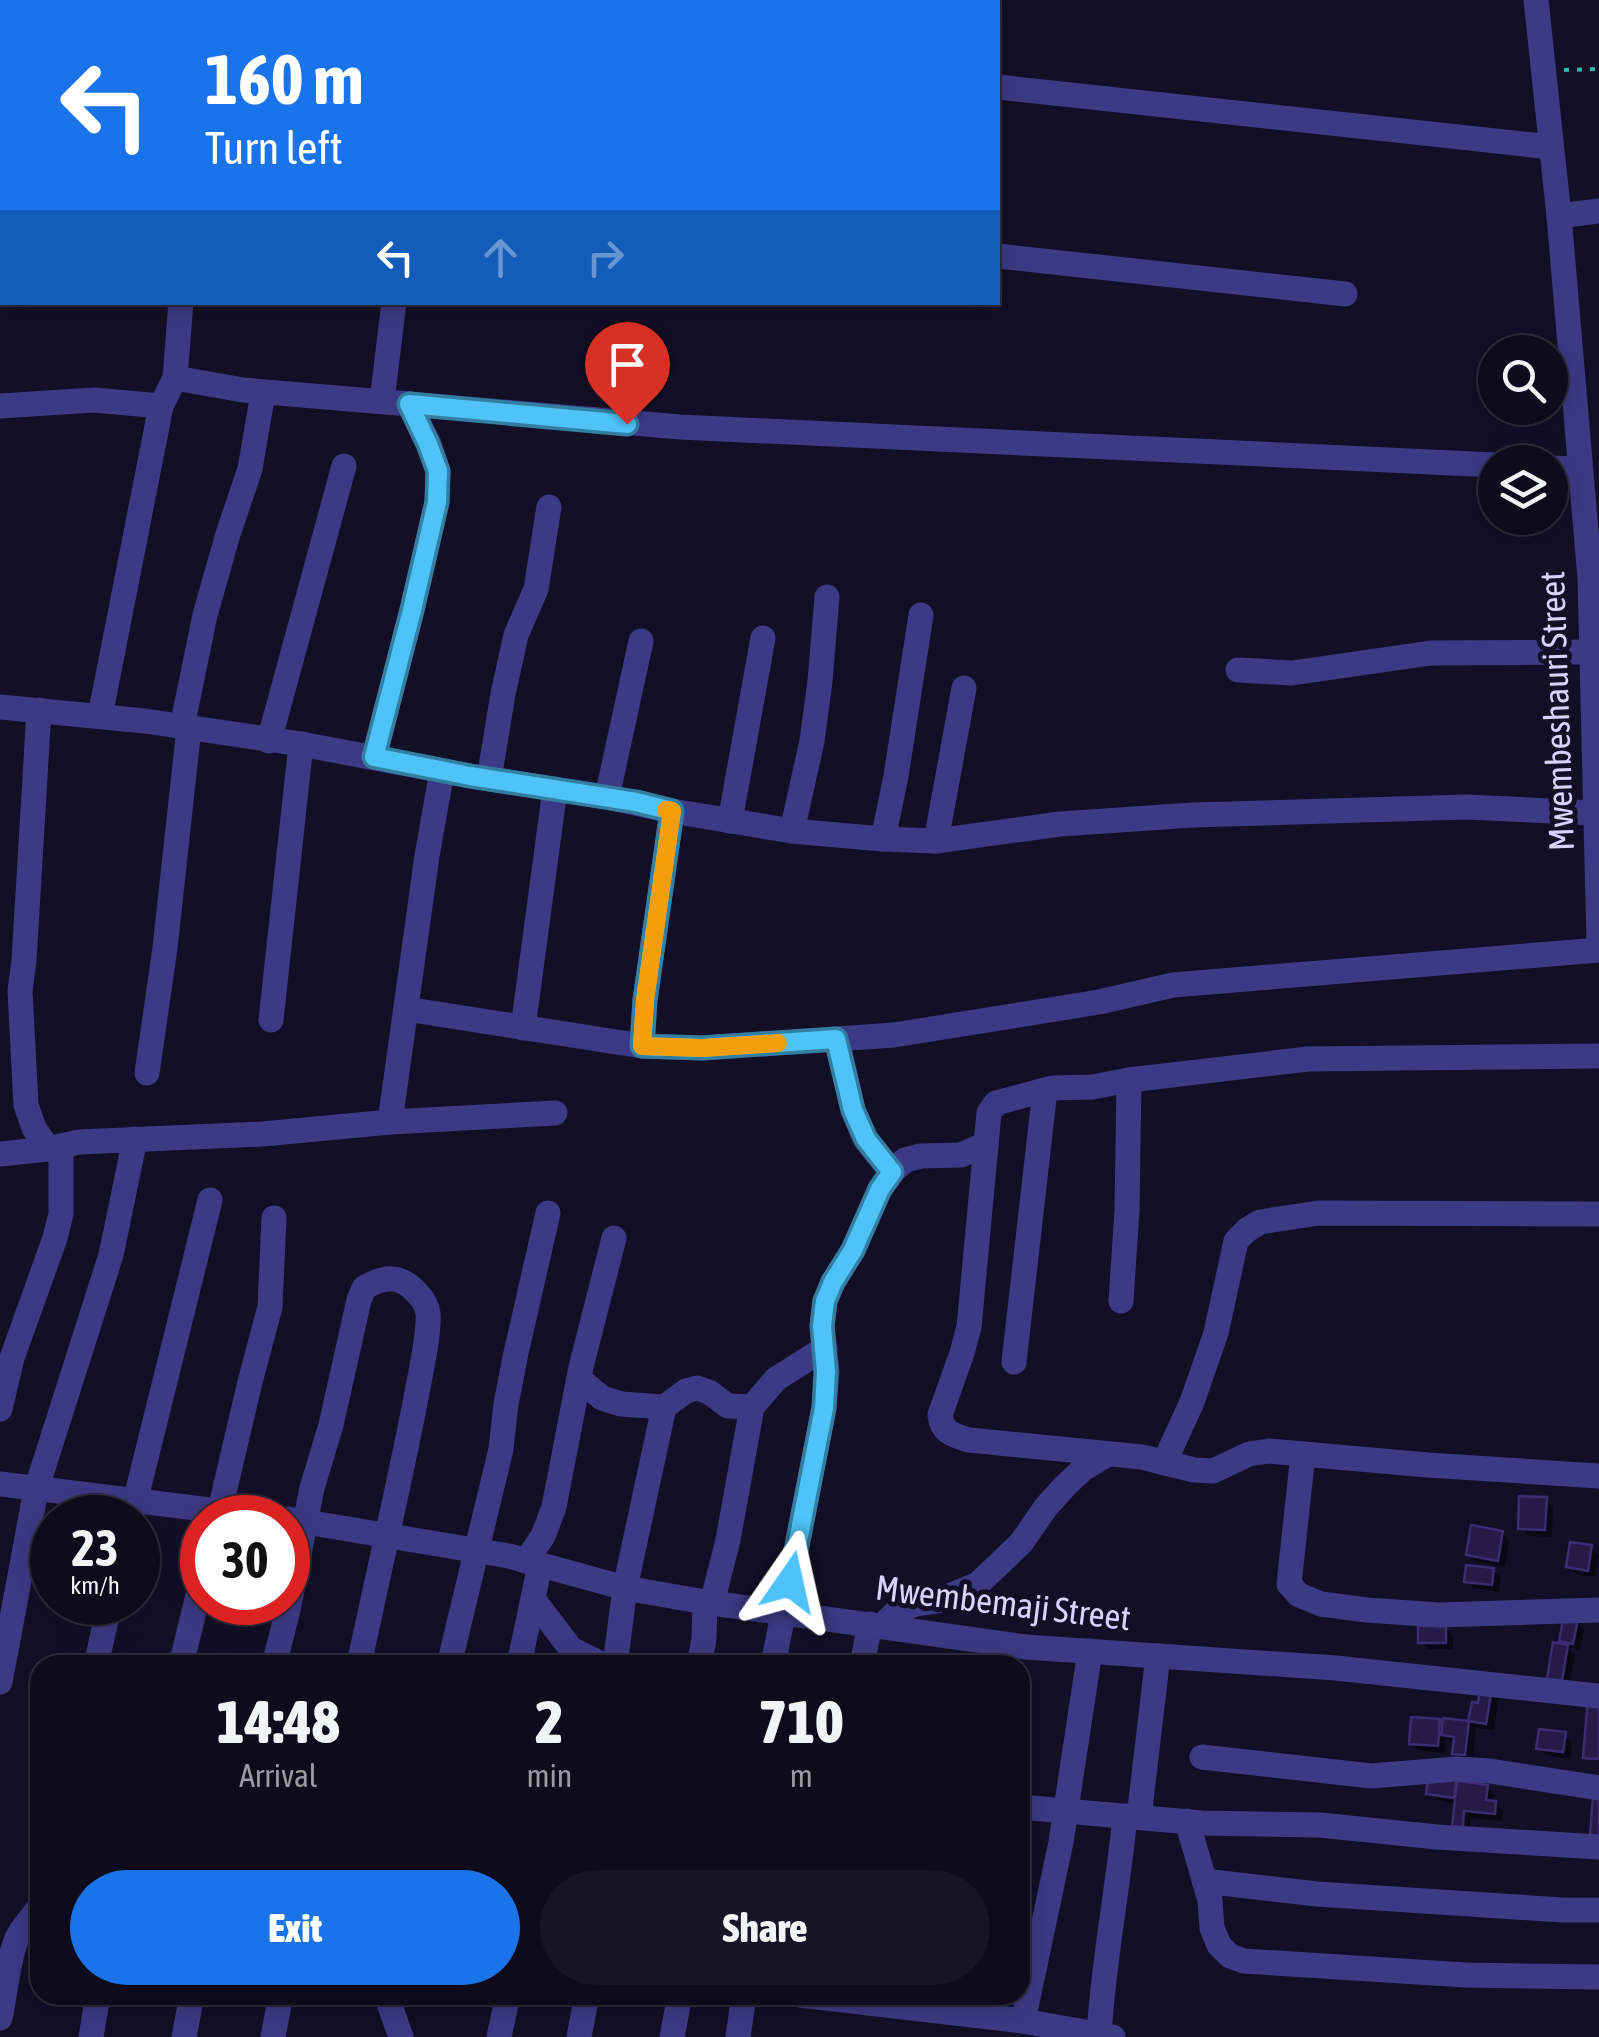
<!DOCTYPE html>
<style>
body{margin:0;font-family:"Asap Condensed",sans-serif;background:#171425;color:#f1f3f6;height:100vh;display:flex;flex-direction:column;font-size:38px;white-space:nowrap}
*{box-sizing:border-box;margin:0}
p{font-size:32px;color:#9b9ba3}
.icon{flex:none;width:55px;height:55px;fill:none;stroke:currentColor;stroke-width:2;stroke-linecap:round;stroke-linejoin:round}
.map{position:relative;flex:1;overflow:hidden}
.details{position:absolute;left:30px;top:1655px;width:1000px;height:350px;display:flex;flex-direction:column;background:#0e0b1c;border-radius:30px;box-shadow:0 5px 25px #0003,0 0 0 2px #2e2b3b}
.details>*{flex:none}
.banner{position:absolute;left:0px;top:0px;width:1000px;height:305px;box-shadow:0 5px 25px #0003,0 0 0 2px #2e2b3b;background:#1a73e8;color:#fff;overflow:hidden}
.tools{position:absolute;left:1478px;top:335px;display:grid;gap:20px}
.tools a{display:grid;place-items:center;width:90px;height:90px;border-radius:50%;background:#0e0b1c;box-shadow:0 5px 25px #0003,0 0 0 2px #2e2b3b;font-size:50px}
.speed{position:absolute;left:30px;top:1495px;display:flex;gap:20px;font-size:50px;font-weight:700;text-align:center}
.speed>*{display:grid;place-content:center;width:130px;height:130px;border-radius:50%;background:#0e0b1c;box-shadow:0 5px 25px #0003,0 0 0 2px #2e2b3b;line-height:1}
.speed small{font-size:25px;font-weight:400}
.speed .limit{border:15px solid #d22;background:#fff;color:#111}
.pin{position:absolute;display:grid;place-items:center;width:85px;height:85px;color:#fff;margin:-102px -42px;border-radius:50% 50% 50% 0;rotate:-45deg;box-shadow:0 0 10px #0007}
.pin .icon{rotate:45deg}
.me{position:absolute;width:110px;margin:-55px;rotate:11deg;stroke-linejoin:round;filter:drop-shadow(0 0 8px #0008)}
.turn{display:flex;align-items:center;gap:35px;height:210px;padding:0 40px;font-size:45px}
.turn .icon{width:130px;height:130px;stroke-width:2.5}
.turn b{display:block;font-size:70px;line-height:85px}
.lanes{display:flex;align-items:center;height:95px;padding:0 40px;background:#0003;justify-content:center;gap:50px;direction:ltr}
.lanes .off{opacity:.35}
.eta{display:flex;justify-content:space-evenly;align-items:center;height:170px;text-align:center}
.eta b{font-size:60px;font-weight:800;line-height:70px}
.primary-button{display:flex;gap:20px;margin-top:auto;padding:20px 40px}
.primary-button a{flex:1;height:115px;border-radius:60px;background:#1a73e8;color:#fff;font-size:40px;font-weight:800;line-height:115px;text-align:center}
.primary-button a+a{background:#171425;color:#f1f3f6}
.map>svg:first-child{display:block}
.shadow{fill:#0007}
.building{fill:#241b47;stroke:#3b2d73;stroke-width:2.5}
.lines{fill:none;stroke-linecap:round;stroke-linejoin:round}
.path{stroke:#2fb8b0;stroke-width:4;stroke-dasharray:5 8;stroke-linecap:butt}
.minor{stroke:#3d3a85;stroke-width:25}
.route-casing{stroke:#337fa1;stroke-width:25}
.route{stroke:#4fc3f7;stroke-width:18}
.slow{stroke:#f59e0b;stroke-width:18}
.labels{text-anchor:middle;stroke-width:10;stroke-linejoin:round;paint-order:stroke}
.street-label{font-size:35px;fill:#d9d4ff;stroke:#130f26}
</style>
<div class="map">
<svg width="1599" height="2037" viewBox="0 0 1599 2037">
<rect width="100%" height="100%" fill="#130f26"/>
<g class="shadow">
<path d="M1545,1500L1553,1507L1552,1537L1529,1536L1521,1528Z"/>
<path d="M1502,1533L1509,1541L1505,1567L1477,1562L1469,1555Z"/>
<path d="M1591,1548L1599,1555L1595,1577L1576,1574L1569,1566Z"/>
<path d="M1493,1571L1501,1578L1499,1592L1474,1588L1467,1581Z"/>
<path d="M1576,1621L1584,1629L1580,1650L1567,1647L1575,1655L1569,1688L1557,1686L1555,1645L1569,1647L1562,1640Z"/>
<path d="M1445,1628L1453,1636V1649H1428L1421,1642Z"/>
<path d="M1482,1689L1499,1698L1494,1730L1476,1728L1472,1762L1462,1761L1455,1753L1456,1742H1451L1446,1737L1445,1753L1419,1751L1412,1744L1439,1722L1444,1727L1445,1721L1471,1724L1474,1705L1480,1706Z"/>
<path d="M1564,1735L1572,1743L1570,1759L1546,1755L1538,1748Z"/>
<path d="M1456,1779L1461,1784L1487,1787L1494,1795V1802L1503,1811L1502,1821L1471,1818L1470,1833L1462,1832L1457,1804L1436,1800L1428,1793Z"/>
</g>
<g class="building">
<path d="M1519,1496L1547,1497L1545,1530L1518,1529Z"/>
<path d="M1471,1525L1503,1531L1498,1561L1466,1555Z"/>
<path d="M1570,1542L1592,1545L1588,1571L1566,1567Z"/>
<path d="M1466,1565L1494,1568L1492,1585L1464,1582Z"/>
<path d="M1564,1616L1578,1619L1573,1644L1559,1641Z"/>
<rect x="1418" y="1626" width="28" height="17"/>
<path d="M1553,1642L1568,1645L1562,1681L1547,1679Z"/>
<path d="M1480,1686L1492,1688L1486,1724L1468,1721L1472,1702L1478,1703Z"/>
<path d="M1588,1697L1599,1698V1759L1583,1758Z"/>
<path d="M1411,1717L1440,1719L1438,1746L1409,1744Z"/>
<path d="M1443,1718L1469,1721L1465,1755L1452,1754L1454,1737L1441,1735Z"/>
<path d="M1539,1729L1566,1732L1563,1752L1536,1749Z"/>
<path d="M1429,1772L1457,1777L1454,1798L1426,1794Z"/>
<path d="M1457,1781L1488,1785L1486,1800L1496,1801L1495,1814L1464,1811L1463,1827L1452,1826Z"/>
<path d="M1594,1785H1599V1836L1590,1835Z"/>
</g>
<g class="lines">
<path class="path" d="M1564,70L1599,69"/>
<g class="minor">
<path d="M1536,0L1559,216L1590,578L1599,942"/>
<path d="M231,2L232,0"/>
<path d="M428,2L429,0"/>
<path d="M0,28H2"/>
<path d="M998,87L1551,147"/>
<path d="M1559,216L1599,211"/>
<path d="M998,256L1345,294"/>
<path d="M175,378L243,390L409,404"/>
<path d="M382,401L394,302"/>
<path d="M0,406L94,400L161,406"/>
<path d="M1550,468L1580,469"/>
<path d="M1238,670L1292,673L1431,653L1590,652"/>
<path d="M0,707L145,721L301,744L470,776L607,797L672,811L792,831L883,839L936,841L1060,824L1193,815L1466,807L1595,813"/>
<path d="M39,710L24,961L20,991L26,1105L34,1128L48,1149"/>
<path d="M100,716L161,406L175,378L181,302"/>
<path d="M182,727L205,615L228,534L250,469L263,393"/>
<path d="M269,741L344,466"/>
<path d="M374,757L412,610L437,502L438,471L429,444L409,404L680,427L1495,465"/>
<path d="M489,779L503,694L516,635L536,589L549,507"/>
<path d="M607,797L641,641"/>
<path d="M730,821L763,638"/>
<path d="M792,831L812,741L820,681L827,597"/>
<path d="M883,839L896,776L921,615"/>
<path d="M936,841L964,688"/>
<path d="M406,1009L642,1046L702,1048L894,1035L1099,1002L1173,985L1599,950"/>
<path d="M271,1020L301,744"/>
<path d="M523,1028L555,789"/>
<path d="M837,1039L853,1110L865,1139L892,1172"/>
<path d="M642,1046L645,1000L672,811"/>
<path d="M1599,1056L1308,1059L1129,1080L1092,1087L1052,1088L996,1103L989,1113L969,1327L962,1353L940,1415C942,1433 953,1435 969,1440L1142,1457L1194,1470L1213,1471L1249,1454L1269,1451L1428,1465L1599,1476"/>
<path d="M147,1073L165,948L189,728"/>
<path d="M390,1122L427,856L442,771"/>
<path d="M0,1154L48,1149L79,1142L263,1134L390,1122L555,1113"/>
<path d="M1121,1301L1127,1210L1129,1080"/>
<path d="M1014,1362L1045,1090"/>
<path d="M579,1379L602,1398L621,1404L664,1407L686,1391L697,1388L709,1392L728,1406L752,1407"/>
<path d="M0,1409L12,1358L55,1238L61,1214V1146"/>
<path d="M1303,1454L1289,1584L1299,1595L1321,1604L1367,1610L1439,1615L1599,1610"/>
<path d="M1164,1463L1192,1402L1216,1333L1236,1241L1247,1230L1260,1222L1319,1213L1599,1214"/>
<path d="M0,1484L276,1518"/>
<path d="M131,1518L210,1200"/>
<path d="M218,1518L250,1382L270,1307L274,1218"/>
<path d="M288,1519L509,1556L625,1588L705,1602L1026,1647L1336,1668L1599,1696"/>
<path d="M526,1561L543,1536L554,1507L581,1367L614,1238"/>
<path d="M533,1599L571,1649L603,1665"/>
<path d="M712,1603L728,1540L752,1407L776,1379L825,1348"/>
<path d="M883,1625L897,1611L916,1604L937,1601L978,1584L1021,1543L1046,1507L1065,1486L1083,1469L1108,1454"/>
<path d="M96,1665L110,1602"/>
<path d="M181,1665L202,1579"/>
<path d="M274,1665L288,1610L312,1488L331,1425L359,1300L364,1288C384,1276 400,1274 417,1293C423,1299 427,1305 428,1313C430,1333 419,1381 415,1403C398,1491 377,1578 359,1665"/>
<path d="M449,1665L501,1449L506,1404L516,1353L548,1213"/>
<path d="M519,1665L540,1565"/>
<path d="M615,1665L625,1588L664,1407"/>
<path d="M699,1665L704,1639L705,1602"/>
<path d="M773,1665L824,1408L827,1371L822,1326L825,1301L833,1282L853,1250L880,1189L892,1172L905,1160L921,1156L961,1155L986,1144"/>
<path d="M862,1665L870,1624"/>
<path d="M0,1682L36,1490L111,1255L135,1139"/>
<path d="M1202,1757L1371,1776L1457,1769L1490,1771L1599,1788"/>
<path d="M1020,1807L1201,1823L1320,1825L1437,1837L1599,1847"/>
<path d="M1139,1817L1158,1656"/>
<path d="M1187,1821L1210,1900L1212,1928L1219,1945L1230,1956L1244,1961L1465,1975L1599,1977"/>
<path d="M1204,1881L1317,1894L1562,1910H1599"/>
<path d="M386,1995L401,2037"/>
<path d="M800,1995L1023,2021L1113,2037"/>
<path d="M0,2018C6,1991 7,1963 17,1938C23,1925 34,1917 40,1905"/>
<path d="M1023,2021L1061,1842L1090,1651"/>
<path d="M1099,2036C1103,1962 1118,1890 1125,1816"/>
<path d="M91,2037L98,1995"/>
<path d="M184,2037L192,1995"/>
<path d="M273,2037L281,1995"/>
<path d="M499,2037L508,1995"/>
<path d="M579,2037L587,1995"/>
<path d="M672,2037L680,1995"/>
<path d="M738,2037L744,1995"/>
</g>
</g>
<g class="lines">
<defs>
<path id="route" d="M627,424L409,404L428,444L438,471L437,502L412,610L374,757L470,776L636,802L672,811L645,1000L642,1046L702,1048L836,1039L853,1110L866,1139L892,1172L880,1189L853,1250L833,1282L825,1301L822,1326L826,1372L824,1408L790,1582"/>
</defs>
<use href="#route" class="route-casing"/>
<use href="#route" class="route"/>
<path class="slow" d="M666,810L672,811L645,1000L642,1046L702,1048L778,1043"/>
</g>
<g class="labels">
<g class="street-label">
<text transform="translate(1557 711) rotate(-92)" y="12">Mwembeshauri Street</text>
<text transform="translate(1003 1603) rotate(7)" y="12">Mwembemaji Street</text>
</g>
</g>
</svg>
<div class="tools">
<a><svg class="icon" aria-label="search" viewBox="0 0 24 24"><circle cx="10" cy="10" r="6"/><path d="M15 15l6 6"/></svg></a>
<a><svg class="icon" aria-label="layers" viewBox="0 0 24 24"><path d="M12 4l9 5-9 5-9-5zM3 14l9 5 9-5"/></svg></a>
</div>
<div class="speed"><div>23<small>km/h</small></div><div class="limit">30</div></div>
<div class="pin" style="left:627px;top:424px;background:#d93025"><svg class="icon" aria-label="arrive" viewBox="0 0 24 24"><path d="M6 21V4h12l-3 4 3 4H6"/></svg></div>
<svg class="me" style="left:790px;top:1582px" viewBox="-20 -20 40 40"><path d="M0-17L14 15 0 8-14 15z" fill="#4fc3f7" stroke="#fff" stroke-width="4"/></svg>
<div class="banner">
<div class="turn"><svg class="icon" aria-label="left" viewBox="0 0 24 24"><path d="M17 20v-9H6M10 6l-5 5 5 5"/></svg><div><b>160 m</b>Turn left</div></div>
<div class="lanes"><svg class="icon" aria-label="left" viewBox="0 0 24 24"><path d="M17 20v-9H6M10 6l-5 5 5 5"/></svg><svg class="icon off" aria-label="ahead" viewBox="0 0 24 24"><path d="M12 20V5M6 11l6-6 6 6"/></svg><svg class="icon off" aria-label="right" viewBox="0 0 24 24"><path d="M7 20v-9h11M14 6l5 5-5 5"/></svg></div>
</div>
<section class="details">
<div class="eta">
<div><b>14:48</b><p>Arrival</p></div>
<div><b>2</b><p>min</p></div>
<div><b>710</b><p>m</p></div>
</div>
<div class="primary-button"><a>Exit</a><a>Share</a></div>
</section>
</div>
